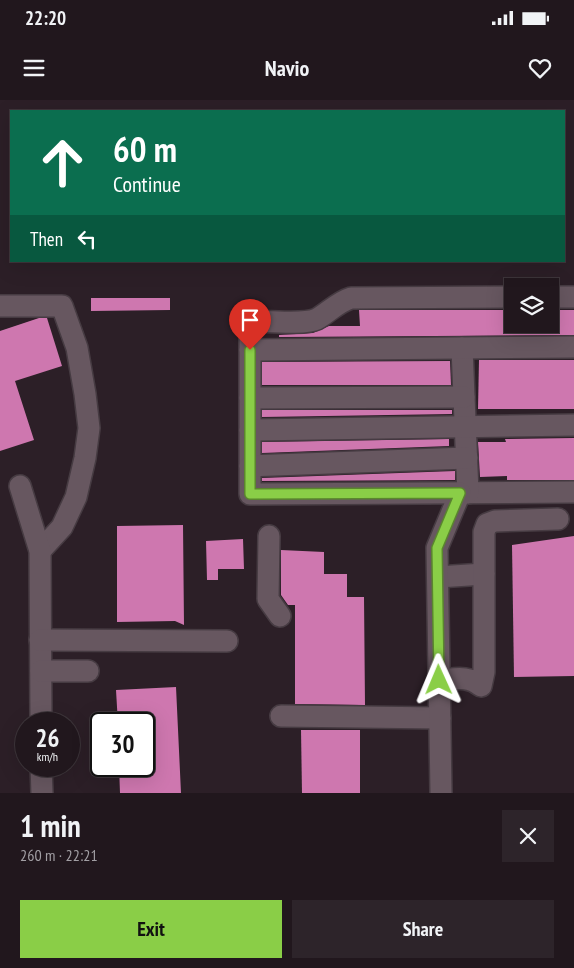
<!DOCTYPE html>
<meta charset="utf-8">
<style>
body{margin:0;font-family:"PT Sans Narrow",sans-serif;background:#2d242a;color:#f1f3f6;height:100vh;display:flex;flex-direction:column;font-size:19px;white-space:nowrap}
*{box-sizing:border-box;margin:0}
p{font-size:16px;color:#a29fa4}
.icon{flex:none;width:28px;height:28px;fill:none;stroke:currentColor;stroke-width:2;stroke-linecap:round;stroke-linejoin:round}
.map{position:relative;height:693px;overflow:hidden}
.side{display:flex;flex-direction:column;background:#21171d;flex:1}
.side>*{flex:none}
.hud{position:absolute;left:10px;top:10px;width:555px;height:152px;border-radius:0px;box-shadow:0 5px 20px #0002,0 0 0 1px #3e363b;background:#0b6e4f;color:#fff;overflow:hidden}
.tools{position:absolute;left:504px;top:178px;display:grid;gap:10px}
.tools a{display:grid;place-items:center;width:55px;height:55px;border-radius:0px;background:#21171d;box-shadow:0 5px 20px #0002,0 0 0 1px #3e363b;font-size:25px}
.speed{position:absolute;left:15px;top:612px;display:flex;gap:10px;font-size:25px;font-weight:700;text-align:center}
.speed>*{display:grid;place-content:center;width:65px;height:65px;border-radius:50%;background:#21171d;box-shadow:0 5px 20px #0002,0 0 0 1px #3e363b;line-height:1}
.speed small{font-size:12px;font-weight:400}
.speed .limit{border:2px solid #111;border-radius:8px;background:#fff;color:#111}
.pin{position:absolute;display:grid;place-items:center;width:42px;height:42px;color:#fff;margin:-51px -21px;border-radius:50% 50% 50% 0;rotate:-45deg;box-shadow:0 0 5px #0007}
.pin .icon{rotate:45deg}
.me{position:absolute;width:55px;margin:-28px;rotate:359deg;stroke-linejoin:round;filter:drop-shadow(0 0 4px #0008)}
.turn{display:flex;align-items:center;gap:18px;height:105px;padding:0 20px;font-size:22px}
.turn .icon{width:65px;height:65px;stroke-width:2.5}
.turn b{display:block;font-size:35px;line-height:42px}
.then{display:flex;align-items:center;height:48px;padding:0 20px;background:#0003;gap:10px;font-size:19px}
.round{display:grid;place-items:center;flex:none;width:52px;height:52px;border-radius:0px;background:#2d242a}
.summary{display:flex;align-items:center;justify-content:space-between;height:85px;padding:0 20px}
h1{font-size:30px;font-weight:700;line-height:38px}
.primary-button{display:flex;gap:10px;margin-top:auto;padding:10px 20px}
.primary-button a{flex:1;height:58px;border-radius:0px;background:#8ace47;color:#111;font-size:20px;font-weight:700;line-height:58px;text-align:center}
.primary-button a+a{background:#2d242a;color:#f1f3f6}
.status{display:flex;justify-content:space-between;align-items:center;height:35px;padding:0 25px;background:#21171d;direction:ltr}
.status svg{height:14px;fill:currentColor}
header{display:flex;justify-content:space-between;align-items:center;height:65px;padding:0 20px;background:#21171d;font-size:22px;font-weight:700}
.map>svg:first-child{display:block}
.building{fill:#ce77af}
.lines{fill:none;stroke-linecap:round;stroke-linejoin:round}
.minor-casing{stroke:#463b42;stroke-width:24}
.minor{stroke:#675760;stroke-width:21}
.route-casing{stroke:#5a862e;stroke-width:12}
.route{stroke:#8ace47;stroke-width:9}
</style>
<div class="status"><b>22:20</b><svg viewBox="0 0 49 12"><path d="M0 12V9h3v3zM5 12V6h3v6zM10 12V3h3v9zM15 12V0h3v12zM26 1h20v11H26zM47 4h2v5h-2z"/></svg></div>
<header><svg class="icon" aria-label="menu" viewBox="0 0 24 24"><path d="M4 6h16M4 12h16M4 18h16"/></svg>Navio<svg class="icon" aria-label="heart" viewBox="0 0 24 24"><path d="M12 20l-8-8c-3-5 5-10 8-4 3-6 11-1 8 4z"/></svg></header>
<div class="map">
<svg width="574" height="693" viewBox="0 0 574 693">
<rect width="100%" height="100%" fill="#2c1f27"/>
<g class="building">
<path d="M91,198H170V210L91,211Z"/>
<path d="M512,210V224H550V210H574V235L279,237V235L313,233L329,226H360L359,210Z"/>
<path d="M39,218H47L62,266L15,281L34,340L0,351V231Z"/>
<path d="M479,260H574V309H478Z"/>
<path d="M450,261L451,285H262V262Z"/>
<path d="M262,310H452V314L262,317Z"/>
<path d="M574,338V380H507V376L480,377L478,342H506L505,339Z"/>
<path d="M449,339V346L262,353V342Z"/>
<path d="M455,371V380L262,381V378Z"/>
<path d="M183,425L184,525L175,521L117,522V426Z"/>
<path d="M574,436V576L514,577L512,445Z"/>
<path d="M243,439L244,469H218V480H207L206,441Z"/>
<path d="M281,450L324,452V474H347V497H364L365,605L295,604V505H288L281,495Z"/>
<path d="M176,587L181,693H120L119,666H144V624H118L116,590Z"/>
<path d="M301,630H360V693H302Z"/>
</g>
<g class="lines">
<defs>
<g id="minor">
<path d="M512,197L351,198C338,202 329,212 317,219C305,225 265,221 250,221V394L574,392"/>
<path d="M550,197H574"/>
<path d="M0,206H62L77,248L85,294L89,328L85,358L76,397L62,427L40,451"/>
<path d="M462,248L468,393"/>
<path d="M250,250L574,247"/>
<path d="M250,298L464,297"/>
<path d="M250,330L574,325"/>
<path d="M250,366L467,358"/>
<path d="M20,386L40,451L41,624"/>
<path d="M269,436L268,499L280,516"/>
<path d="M438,477L484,474"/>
<path d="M40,540L227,541"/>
<path d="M41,571H88"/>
<path d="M439,580C455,579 468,575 481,586L484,572V432L487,424L495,421L558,419"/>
<path d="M281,616L440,618"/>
<path d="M41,666L42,693"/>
<path d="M441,693L437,448L460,393"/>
</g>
</defs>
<use href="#minor" class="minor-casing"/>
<use href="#minor" class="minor"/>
</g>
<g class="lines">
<defs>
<path id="route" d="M250,250V394L460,393L437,448L439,580"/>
</defs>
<use href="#route" class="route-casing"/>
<use href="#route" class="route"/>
</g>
</svg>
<div class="tools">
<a><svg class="icon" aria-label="layers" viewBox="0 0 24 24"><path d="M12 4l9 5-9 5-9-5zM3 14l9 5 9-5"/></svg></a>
</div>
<div class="speed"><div>26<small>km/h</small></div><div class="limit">30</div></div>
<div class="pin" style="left:250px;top:250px;background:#d93025"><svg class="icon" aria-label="arrive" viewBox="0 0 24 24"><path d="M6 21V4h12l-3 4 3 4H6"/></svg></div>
<svg class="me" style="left:439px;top:580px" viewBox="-20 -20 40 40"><path d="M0-17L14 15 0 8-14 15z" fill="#8ace47" stroke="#fff" stroke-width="4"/></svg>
<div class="hud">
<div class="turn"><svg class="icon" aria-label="ahead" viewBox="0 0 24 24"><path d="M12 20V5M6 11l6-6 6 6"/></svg><div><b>60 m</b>Continue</div></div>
<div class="then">Then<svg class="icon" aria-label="left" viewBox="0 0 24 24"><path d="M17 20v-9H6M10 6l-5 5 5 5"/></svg></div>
</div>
</div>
<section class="side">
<div class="summary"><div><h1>1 min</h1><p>260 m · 22:21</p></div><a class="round"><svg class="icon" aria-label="close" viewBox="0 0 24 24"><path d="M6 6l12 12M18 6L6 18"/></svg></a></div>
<div class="primary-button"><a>Exit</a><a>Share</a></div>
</section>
